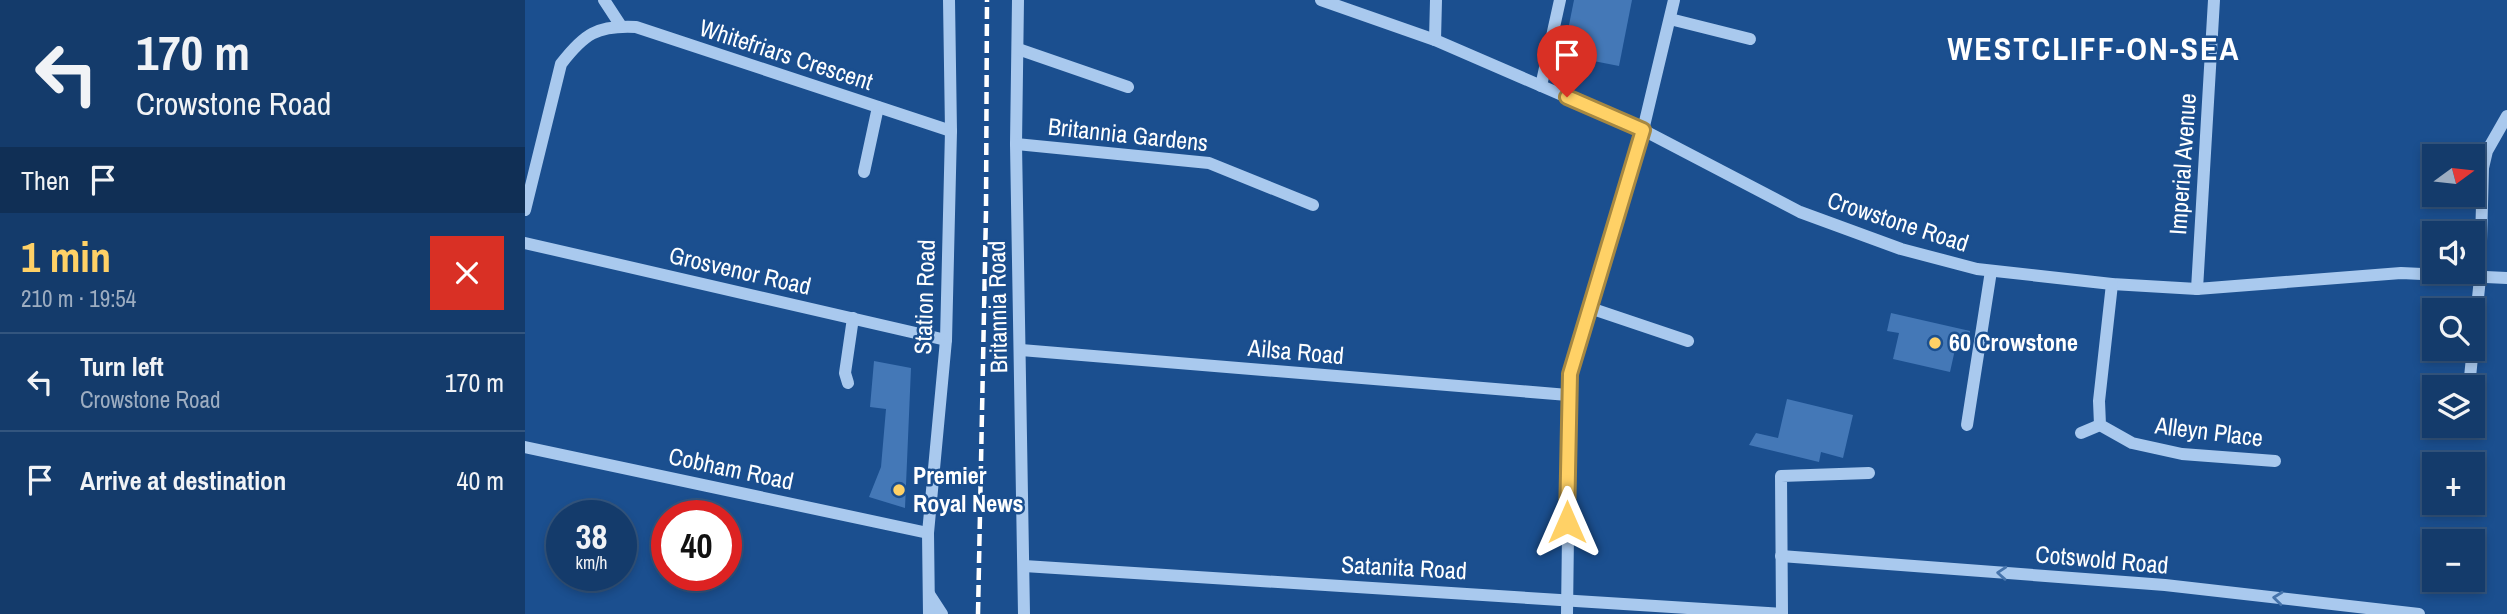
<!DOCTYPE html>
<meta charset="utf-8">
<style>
body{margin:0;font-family:"Archivo Narrow",sans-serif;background:#214673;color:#f1f3f6;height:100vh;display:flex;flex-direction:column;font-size:26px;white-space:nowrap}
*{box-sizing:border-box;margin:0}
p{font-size:23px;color:#9dadc1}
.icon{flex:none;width:38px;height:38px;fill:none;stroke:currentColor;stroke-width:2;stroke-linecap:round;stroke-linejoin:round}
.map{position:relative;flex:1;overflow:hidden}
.side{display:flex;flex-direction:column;background:#143b6b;width:525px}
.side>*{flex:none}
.banner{background:#143b6b;color:#f1f3f6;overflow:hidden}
.needle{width:46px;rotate:75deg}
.tools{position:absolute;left:1897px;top:144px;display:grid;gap:14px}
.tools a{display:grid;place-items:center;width:63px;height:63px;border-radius:0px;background:#143b6b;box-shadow:0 4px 10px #0003,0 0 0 2px #33557e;font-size:35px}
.speed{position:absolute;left:21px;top:500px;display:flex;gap:14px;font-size:35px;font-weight:700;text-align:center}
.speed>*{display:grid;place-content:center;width:91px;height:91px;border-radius:50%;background:#143b6b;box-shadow:0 4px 10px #0003,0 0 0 2px #33557e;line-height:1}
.speed small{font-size:18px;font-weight:400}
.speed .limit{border:10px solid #d22;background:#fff;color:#111}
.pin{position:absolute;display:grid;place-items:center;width:60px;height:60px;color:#fff;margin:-72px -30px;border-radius:50% 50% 50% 0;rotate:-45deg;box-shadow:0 0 7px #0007}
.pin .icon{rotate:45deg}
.me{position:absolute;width:77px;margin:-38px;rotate:0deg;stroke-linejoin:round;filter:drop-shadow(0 0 5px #0008)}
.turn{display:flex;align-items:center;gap:24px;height:147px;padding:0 21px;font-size:32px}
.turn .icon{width:91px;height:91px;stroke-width:2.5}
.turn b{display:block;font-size:49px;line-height:60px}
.then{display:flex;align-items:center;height:66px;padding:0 21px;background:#0003;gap:14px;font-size:26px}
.round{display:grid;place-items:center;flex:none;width:74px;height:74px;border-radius:0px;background:#214673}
.overview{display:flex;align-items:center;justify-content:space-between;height:119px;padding:0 21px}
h1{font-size:42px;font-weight:700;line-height:52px;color:#ffd166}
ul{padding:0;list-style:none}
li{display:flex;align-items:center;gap:21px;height:98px;padding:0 21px;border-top:2px solid #33557e}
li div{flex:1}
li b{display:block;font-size:26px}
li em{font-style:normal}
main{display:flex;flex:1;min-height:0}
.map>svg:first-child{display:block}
.building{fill:#4478b7}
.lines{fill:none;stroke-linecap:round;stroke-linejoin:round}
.minor{stroke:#a9c9ee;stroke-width:12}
.rail{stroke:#fff;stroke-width:4.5;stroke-dasharray:12 5;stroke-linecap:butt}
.oneway{stroke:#4674ac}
.route-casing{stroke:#a68842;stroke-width:18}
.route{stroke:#ffd166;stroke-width:12}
.poi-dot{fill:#ffd166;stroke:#1b4f8f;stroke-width:2.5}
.labels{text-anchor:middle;stroke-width:5;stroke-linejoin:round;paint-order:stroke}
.street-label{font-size:24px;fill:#fff;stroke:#1b4f8f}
.poi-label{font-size:24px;font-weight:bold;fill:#fff;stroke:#1b4f8f;text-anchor:start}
.district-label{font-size:32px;font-weight:bold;letter-spacing:2px;fill:#fff;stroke:#1b4f8f}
</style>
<main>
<section class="side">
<div class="banner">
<div class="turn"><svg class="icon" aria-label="left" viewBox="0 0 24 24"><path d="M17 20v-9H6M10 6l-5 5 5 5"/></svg><div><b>170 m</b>Crowstone Road</div></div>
<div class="then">Then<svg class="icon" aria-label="arrive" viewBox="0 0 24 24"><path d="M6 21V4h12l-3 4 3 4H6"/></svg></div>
</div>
<div class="overview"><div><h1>1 min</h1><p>210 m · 19:54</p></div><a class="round" style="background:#d93025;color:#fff"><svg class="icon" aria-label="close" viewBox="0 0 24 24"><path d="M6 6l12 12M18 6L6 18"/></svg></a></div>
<ul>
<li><svg class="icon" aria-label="left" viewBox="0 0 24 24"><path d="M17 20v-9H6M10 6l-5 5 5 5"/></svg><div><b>Turn left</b><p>Crowstone Road</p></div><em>170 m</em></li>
<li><svg class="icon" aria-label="arrive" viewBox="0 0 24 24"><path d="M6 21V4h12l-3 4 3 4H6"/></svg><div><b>Arrive at destination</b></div><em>40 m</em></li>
</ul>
</section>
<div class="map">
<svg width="1982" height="614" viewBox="0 0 1982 614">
<rect width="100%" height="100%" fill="#1b4f8f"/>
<g class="building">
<path d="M1049,0H1107L1094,66L1038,55Z"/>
<path d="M1366,313L1445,331L1442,348L1431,345L1425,372L1368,359L1374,333L1362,331Z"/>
<path d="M349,361L386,368L380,508L344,497L356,467L361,409L345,407Z"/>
<path d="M1262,399L1328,415L1318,458L1296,452L1294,462L1224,445L1231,433L1253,438Z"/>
</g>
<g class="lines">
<g class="minor">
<path d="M79,0L96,26"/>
<path d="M493,0L491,144L499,614"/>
<path d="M796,0L910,40L1118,130L1275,212L1376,249L1452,269L1587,284L1672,289L1876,273L1982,278"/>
<path d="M1145,19L1225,39"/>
<path d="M910,40L911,0"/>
<path d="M493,49L603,87"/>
<path d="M1016,86L1035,0"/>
<path d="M491,144L684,163L788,205"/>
<path d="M339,172L353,107"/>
<path d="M0,210L36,64C59,34 72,25 111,27L426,131"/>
<path d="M0,243L421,340"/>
<path d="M1587,284L1574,401L1575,425L1607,443L1657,454L1750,461"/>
<path d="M1672,289L1689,0"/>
<path d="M1065,308L1163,341"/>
<path d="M496,350L1043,395"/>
<path d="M323,383L320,373L328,318"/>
<path d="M1944,387L1955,278L1958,168L1962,151L1982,116"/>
<path d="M1442,425L1466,271"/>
<path d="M1556,433L1575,425"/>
<path d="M0,447L403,533"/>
<path d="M1256,556L1640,585L1894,614"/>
<path d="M499,566L1257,614"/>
<path d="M404,594L417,614"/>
<path d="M404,614L403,533L421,340L426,131L424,0"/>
<path d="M1042,614L1045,374L1118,130L1149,0"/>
<path d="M1257,614L1256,476L1344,473"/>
</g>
<path class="rail" d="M453,614L461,212L462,0"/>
</g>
<defs><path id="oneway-chevron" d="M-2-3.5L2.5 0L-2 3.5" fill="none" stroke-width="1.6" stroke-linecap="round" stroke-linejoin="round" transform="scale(1.75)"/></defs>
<g class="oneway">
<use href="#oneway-chevron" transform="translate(1477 573) rotate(-176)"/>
<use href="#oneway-chevron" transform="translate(1753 598) rotate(-174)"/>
</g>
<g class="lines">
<defs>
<path id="route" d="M1042,97L1118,130L1045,374L1042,522"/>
</defs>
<use href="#route" class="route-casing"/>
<use href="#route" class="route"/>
</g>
<g class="poi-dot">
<circle cx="1410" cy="343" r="7"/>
<circle cx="374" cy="490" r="7"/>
</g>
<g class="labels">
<g class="street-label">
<text transform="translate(261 55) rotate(18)" y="8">Whitefriars Crescent</text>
<text transform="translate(603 135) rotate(6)" y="8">Britannia Gardens</text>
<text transform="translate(1658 164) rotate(-86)" y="8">Imperial Avenue</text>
<text transform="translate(1373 222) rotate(18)" y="8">Crowstone Road</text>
<text transform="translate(215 271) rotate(13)" y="8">Grosvenor Road</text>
<text transform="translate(400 297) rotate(-88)" y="8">Station Road</text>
<text transform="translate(473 307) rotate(-91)" y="8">Britannia Road</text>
<text transform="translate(771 352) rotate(5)" y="8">Ailsa Road</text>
<text transform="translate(1684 432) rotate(7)" y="8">Alleyn Place</text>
<text transform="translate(206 469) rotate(12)" y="8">Cobham Road</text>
<text transform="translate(1577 560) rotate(5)" y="8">Cotswold Road</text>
<text transform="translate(879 568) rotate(3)" y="8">Satanita Road</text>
</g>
<g class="poi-label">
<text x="1424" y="351">60 Crowstone</text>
<text x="388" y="484">Premier<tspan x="388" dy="28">Royal News</tspan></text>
</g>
<g class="district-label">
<text x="1569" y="60">WESTCLIFF-ON-SEA</text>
</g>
</g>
</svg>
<div class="tools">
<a><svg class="needle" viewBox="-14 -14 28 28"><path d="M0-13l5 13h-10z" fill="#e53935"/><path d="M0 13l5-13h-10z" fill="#9dadc1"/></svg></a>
<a><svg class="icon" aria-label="sound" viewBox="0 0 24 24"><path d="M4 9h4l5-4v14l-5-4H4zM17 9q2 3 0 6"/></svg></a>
<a><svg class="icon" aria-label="search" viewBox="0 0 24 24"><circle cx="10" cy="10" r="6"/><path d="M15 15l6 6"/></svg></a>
<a><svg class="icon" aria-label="layers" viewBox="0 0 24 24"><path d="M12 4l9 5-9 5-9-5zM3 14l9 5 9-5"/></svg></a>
<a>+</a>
<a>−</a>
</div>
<div class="speed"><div>38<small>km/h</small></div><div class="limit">40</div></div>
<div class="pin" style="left:1042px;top:97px;background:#d93025"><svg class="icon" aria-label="arrive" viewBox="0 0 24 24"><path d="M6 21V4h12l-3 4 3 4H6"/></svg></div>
<svg class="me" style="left:1042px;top:522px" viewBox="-20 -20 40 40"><path d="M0-17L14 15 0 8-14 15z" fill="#ffd166" stroke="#fff" stroke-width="4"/></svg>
</div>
</main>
